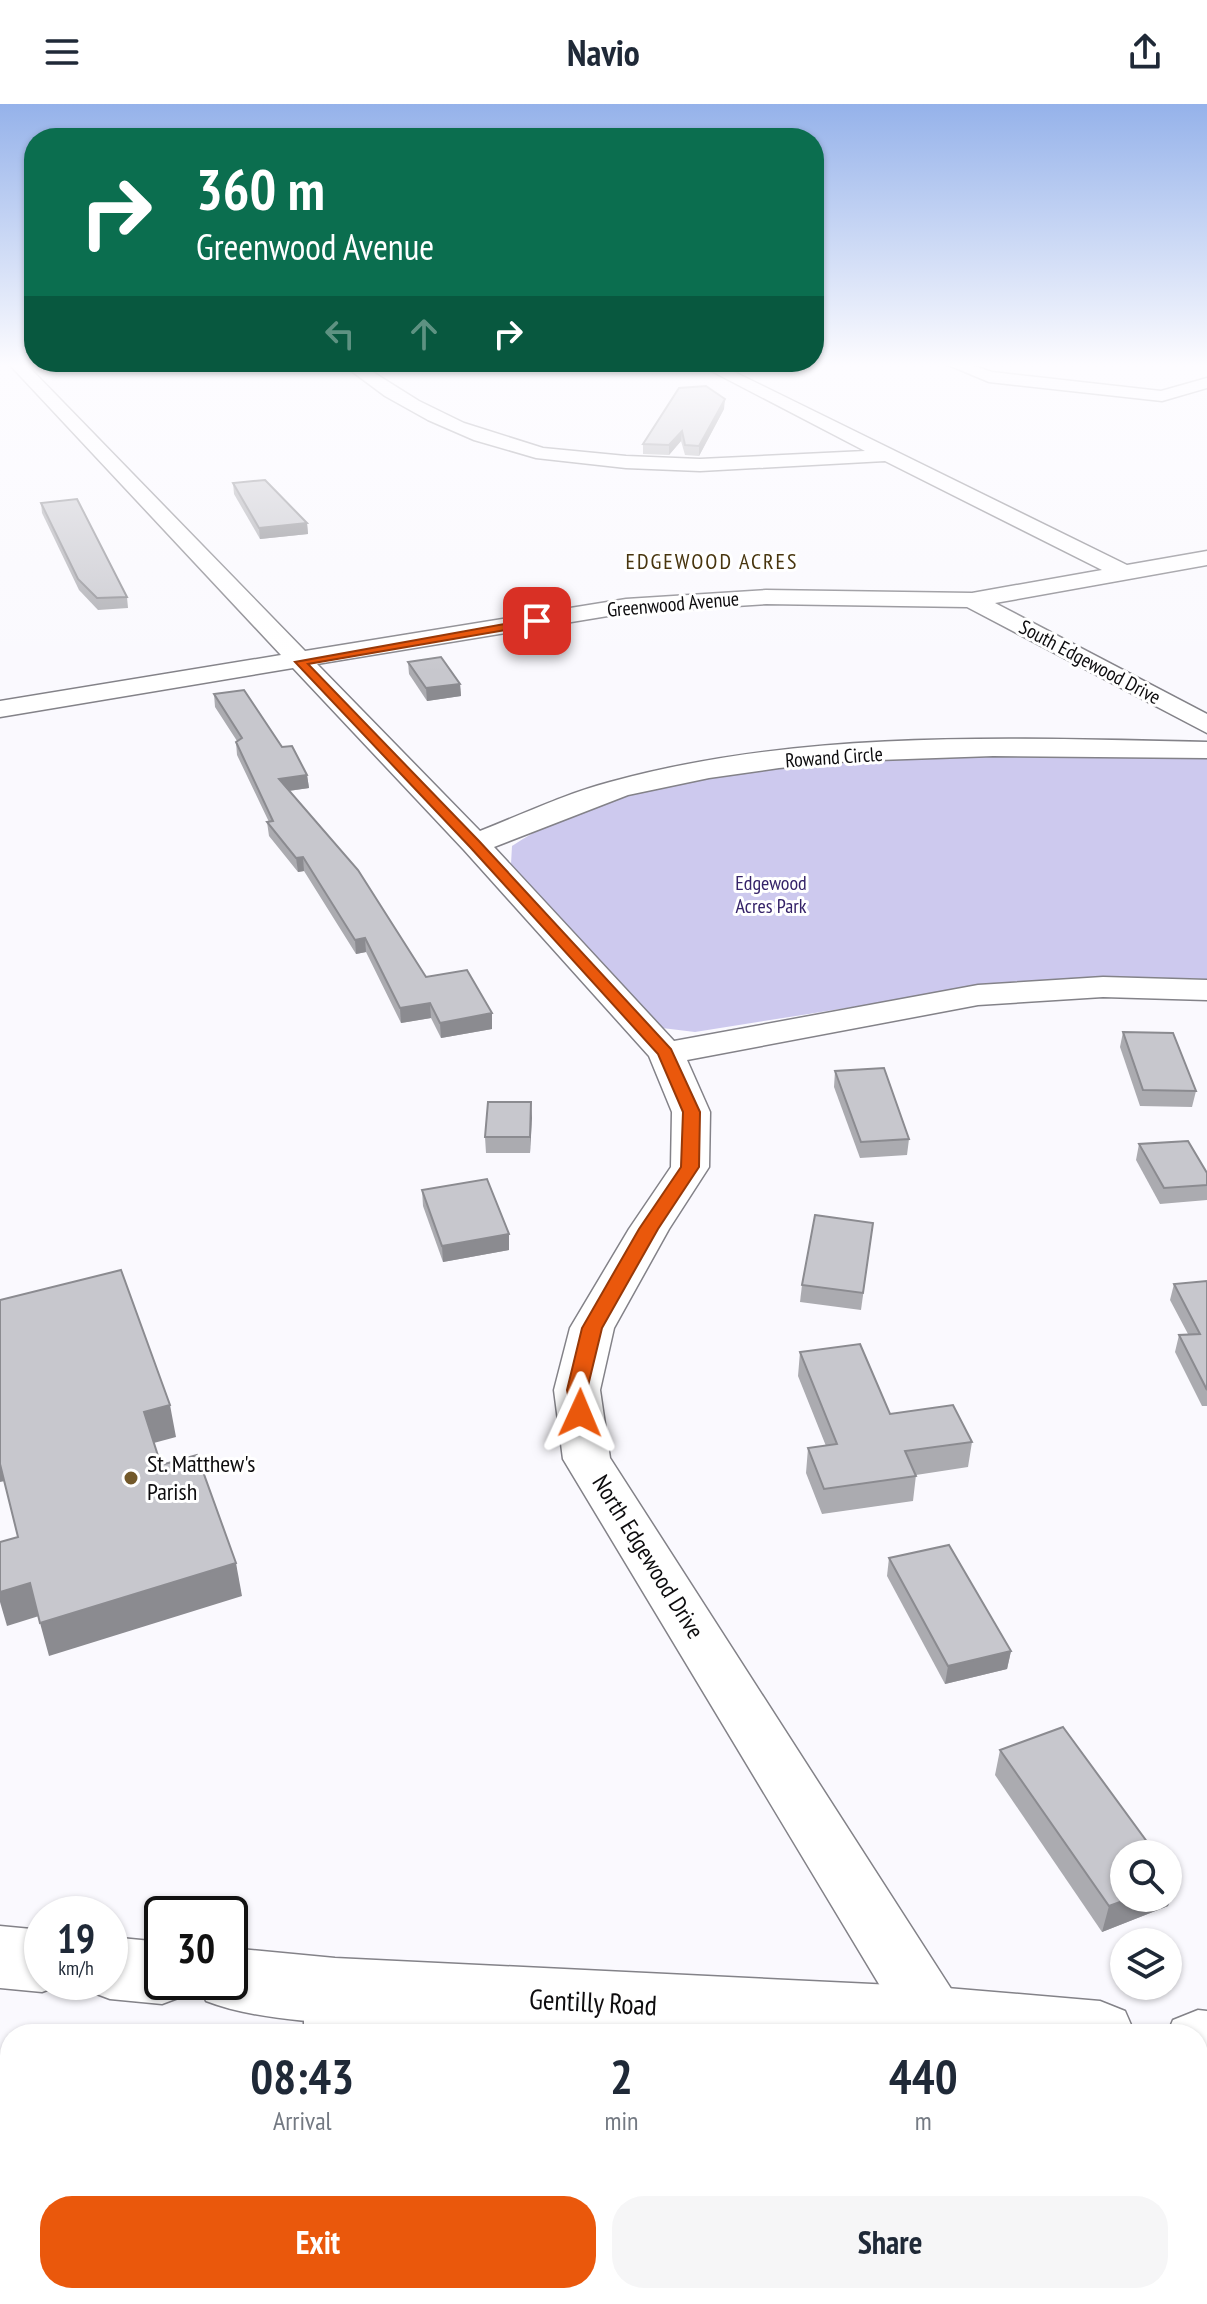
<!DOCTYPE html>
<style>
body{margin:0;font-family:"PT Sans Narrow",sans-serif;background:#f6f6f7;color:#1f2937;height:100vh;display:flex;flex-direction:column;font-size:30px;white-space:nowrap}
*{box-sizing:border-box;margin:0}
p{font-size:26px;color:#747a83}
.icon{flex:none;width:44px;height:44px;fill:none;stroke:currentColor;stroke-width:2;stroke-linecap:round;stroke-linejoin:round}
.map{position:relative;flex:1;overflow:hidden}
.side{position:absolute;left:0px;top:1920px;width:1208px;height:280px;display:flex;flex-direction:column;background:#fff;border-radius:32px 32px 0 0;box-shadow:0 2px 6px #0004}
.side>*{flex:none}
.hud{position:absolute;left:24px;top:24px;width:800px;height:244px;border-radius:32px;box-shadow:0 2px 6px #0004;background:#0b6e4f;color:#fff;overflow:hidden}
.buttons{position:absolute;left:1110px;top:1736px;display:grid;gap:16px}
.buttons a{display:grid;place-items:center;width:72px;height:72px;border-radius:50%;background:#fff;box-shadow:0 2px 6px #0004;font-size:40px}
.speed{position:absolute;left:24px;top:1792px;display:flex;gap:16px;font-size:40px;font-weight:700;text-align:center}
.speed>*{display:grid;place-content:center;width:104px;height:104px;border-radius:50%;background:#fff;box-shadow:0 2px 6px #0004;line-height:1}
.speed small{font-size:20px;font-weight:400}
.speed .limit{border:4px solid #111;border-radius:12px;background:#fff;color:#111}
.pin{position:absolute;display:grid;place-items:center;width:68px;height:68px;color:#fff;margin:-34px;border-radius:16px;box-shadow:0 4px 12px #0006}
.me{position:absolute;width:88px;margin:-44px;rotate:1deg;stroke-linejoin:round;filter:drop-shadow(0 0 6px #0008)}
.turn{display:flex;align-items:center;gap:28px;height:168px;padding:0 40px;font-size:36px}
.turn .icon{width:104px;height:104px;stroke-width:2.5}
.turn b{display:block;font-size:56px;line-height:68px}
.lanes{display:flex;align-items:center;height:76px;padding:0 40px;background:#0003;justify-content:center;gap:40px;direction:ltr}
.lanes .off{opacity:.35}
.eta{display:flex;justify-content:space-evenly;align-items:center;height:136px;text-align:center}
.eta b{font-size:48px;font-weight:700;line-height:56px}
.action{display:flex;gap:16px;margin-top:auto;padding:16px 40px}
.action a{flex:1;height:92px;border-radius:32px;background:#ea580c;color:#fff;font-size:32px;font-weight:700;line-height:92px;text-align:center}
.action a+a{background:#f6f6f7;color:#1f2937}
header{display:flex;justify-content:space-between;align-items:center;height:104px;padding:0 40px;background:#fff;font-size:36px;font-weight:700}
.map>svg:first-child{display:block}
.green{fill:#cdc9ee}
.lines{fill:none;stroke-linecap:round;stroke-linejoin:round}
.street-casing{stroke:#838288;stroke-width:3}
.secondary-casing{stroke:#838288;stroke-width:3}
.street{fill:#fff;fill-rule:evenodd}
.secondary{fill:#fff;fill-rule:evenodd}
.wall{fill:#ababb0}
.shaded-wall{fill:#8b8b90}
.building{fill:#c7c7cd;stroke:#8b8b90;stroke-width:2}
.route{fill:#ea580c;stroke:#983908;stroke-width:2}
.poi-dot{fill:#72582a;stroke:#fff;stroke-width:3}
.labels{text-anchor:middle;stroke-width:6;stroke-linejoin:round;paint-order:stroke}
.far-street-label{font-size:20px;fill:#0d0c0e;stroke:#fff}
.far-park-label{font-size:20px;fill:#352369;stroke:#fff}
.far-neighbourhood-label{font-size:22px;letter-spacing:2px;fill:#48350e;stroke:#fff}
.poi-label{font-size:24px;fill:#0d0c0e;stroke:#fff;text-anchor:start}
.street-label{font-size:24px;fill:#0d0c0e;stroke:#fff}
.near-street-label{font-size:28px;fill:#0d0c0e;stroke:#fff}
</style>
<header><svg class="icon" aria-label="menu" viewBox="0 0 24 24"><path d="M4 6h16M4 12h16M4 18h16"/></svg>Navio<svg class="icon" aria-label="share" viewBox="0 0 24 24"><path d="M12 15V3M7 8l5-5 5 5M5 13v7h14v-7"/></svg></header>
<div class="map">
<svg width="1207" height="2200" viewBox="0 0 1207 2200">
<rect width="100%" height="100%" fill="#faf9fe"/>
<path class="green" d="M1183,649L1207,653V875L1122,873L1010,878L695,928L662,924L511,760L512,742C568,705 634,689 699,676C858,646 1022,651 1183,649Z"/>
<g class="lines">
<defs>
<g id="street">
<path d="M9,260H26L305,547L626,495L766,486L972,489L1102,466L885,357L700,367L626,364L536,354L474,336L428,316L385,292L342,260H360L419,297L464,319L543,344L626,352L700,355L865,347L698,260H718L1127,461L1207,447V461L995,499L1207,610V629L967,503L766,500L626,509L317,560L480,727C523,710 565,690 610,678C802,625 1010,634 1207,638V654L993,652L850,657L779,664L709,674L628,691L494,743L674,937L978,881L1103,873L1207,876V896L1103,893L978,901L687,956L710,1008L709,1063L669,1125L614,1224L600,1286L610,1354L957,1894L966,1915L960,1930H909L563,1355L554,1286L570,1224L629,1125L671,1063L672,1008L649,952L464,746L293,564L0,613V597L281,551Z"/>
<path d="M946,260H968L992,268L1161,287L1207,274V284L1162,297L989,278Z"/>
<path d="M335,1857L357,1866L366,1886L368,1930H304V1886L313,1866Z"/>
<rect x="304" y="2190" width="70" height="10"/>
</g>
<g id="secondary">
<path d="M0,1822L42,1826V1878L66,1879L42,1888L0,1884Z"/>
<path d="M110,1833L162,1838V1878H192L186,1891L162,1900L110,1895L86,1886L83,1878H110Z"/>
<path d="M230,1844L335,1854L935,1883L1100,1897L1125,1907L1135,1930C905,1930 675,1934 446,1923C375,1920 270,1922 206,1897L198,1878H230Z"/>
<path d="M1198,1906L1207,1907V1973L1198,1972V1930H1167L1173,1916Z"/>
</g>
</defs>
<use href="#street" class="street-casing"/>
<use href="#secondary" class="secondary-casing"/>
<use href="#street" class="street"/>
<use href="#secondary" class="secondary"/>
</g>
<g class="wall">
<path d="M724,305L699,352L685,351L681,337L669,351L643,350V340Z"/>
<path d="M233,379L307,419L308,430L260,435L234,390Z"/>
<path d="M41,399L127,493L128,504L98,506L79,486L42,409Z"/>
<path d="M408,558L460,580L461,592L427,597L409,570Z"/>
<path d="M214,590L282,643L307,671L309,684L289,687L426,873L492,909V925L441,934L431,914L401,919L366,848L356,850L304,767L298,768L269,732L267,718H269L237,651L236,638L237,637L215,603Z"/>
<path d="M1123,928L1196,987L1192,1003L1140,1002L1120,943Z"/>
<path d="M835,967L909,1035L907,1051L860,1054L834,983Z"/>
<path d="M531,998L530,1049H486L485,1033Z"/>
<path d="M1139,1040L1207,1069V1096L1160,1100L1136,1056Z"/>
<path d="M422,1086L509,1146L443,1158L423,1102Z"/>
<path d="M873,1119L861,1206L800,1198L802,1181Z"/>
<path d="M1207,1177V1302H1202L1175,1248L1179,1231L1188,1230L1170,1196L1174,1180Z"/>
<path d="M800,1248L890,1310L972,1338L968,1363L916,1371L913,1397L822,1410L806,1369L808,1344L826,1342L798,1272Z"/>
<path d="M889,1454L1011,1547L1007,1565L945,1580L887,1472Z"/>
<path d="M1000,1646L1176,1776L1168,1802L1102,1828L995,1671Z"/>
</g>
<g class="shaded-wall">
<path d="M725,295L724,305L699,352V342Z"/>
<path d="M682,327L681,337L669,351V341Z"/>
<path d="M307,419L308,430L260,435L259,424Z"/>
<path d="M460,580L461,592L427,597L426,584Z"/>
<path d="M307,671L309,684L280,688L279,675Z"/>
<path d="M303,753L304,767L298,768L296,754Z"/>
<path d="M365,834L366,848L356,850L355,836Z"/>
<path d="M430,899L431,914L401,919L400,904Z"/>
<path d="M492,909V925L441,934L440,919Z"/>
<path d="M531,998L532,1014L530,1049V1033Z"/>
<path d="M509,1130V1146L443,1158L442,1142Z"/>
<path d="M170,1301L176,1333L150,1340L144,1308Z"/>
<path d="M0,1359L5,1377L0,1378Z"/>
<path d="M236,1459L242,1492L49,1552L40,1519Z"/>
<path d="M30,1479L39,1512L7,1522L0,1498V1488Z"/>
<path d="M1011,1547L1007,1565L945,1580L948,1562Z"/>
<path d="M1176,1776L1168,1802L1102,1828L1109,1802L1131,1794H1168V1779Z"/>
<path d="M73,2190H75L79,2200H73Z"/>
</g>
<g class="building">
<path d="M706,282L725,295L699,342L685,341L682,327L669,341L643,340L679,284Z"/>
<path d="M265,376L307,419L259,424L233,379Z"/>
<path d="M77,395L127,493L97,494L78,475L41,399Z"/>
<path d="M441,553L460,580L426,584L408,558Z"/>
<path d="M244,586L282,643L292,642L307,671L279,675L358,766L426,873L467,866L492,909L440,919L430,899L400,904L365,834L355,836L303,753L296,754L267,718L273,717L236,638L242,634L214,590Z"/>
<path d="M1123,928L1173,929L1196,987L1143,986Z"/>
<path d="M884,964L909,1035L861,1038L835,967Z"/>
<path d="M488,998H531L530,1033H485Z"/>
<path d="M1188,1037L1207,1069V1081L1164,1084L1139,1040Z"/>
<path d="M487,1075L509,1130L442,1142L422,1086Z"/>
<path d="M815,1111L873,1119L863,1189L802,1181Z"/>
<path d="M121,1166L170,1301L144,1308L161,1361L197,1351L236,1459L40,1519L30,1479L0,1488V1438L18,1433L0,1360V1196Z"/>
<path d="M1207,1177V1286L1179,1231L1200,1230L1174,1180Z"/>
<path d="M860,1240L890,1310L953,1301L972,1338L905,1347L916,1372L824,1385L808,1344L837,1340L800,1248Z"/>
<path d="M949,1441L1011,1547L948,1562L889,1454Z"/>
<path d="M1063,1623L1156,1750H1124V1794H1131L1109,1802L1000,1646Z"/>
<path d="M1168,1766L1176,1776L1168,1779Z"/>
<path d="M48,2190H73V2200H2Z"/>
</g>
<linearGradient id="sky" x2="0" y2="1"><stop stop-color="#95b2ea"/><stop offset="0.46" stop-color="#fdfcff"/><stop offset="1" stop-color="#fdfcff" stop-opacity="0"/></linearGradient>
<rect width="1207" height="568" fill="url(#sky)"/>
<path class="route" d="M537,514L542,517L541,520L308,560L479,737L671,945L700,1008L699,1063L658,1125L602,1224L587,1286L591,1309L588,1314H573L567,1286L582,1224L639,1125L681,1063L683,1008L658,950L470,743L295,558Z"/>
<circle class="poi-dot" cx="131" cy="1374" r="8"/>
<g class="labels">
<g class="far-street-label">
<text transform="translate(673 500) rotate(-5)" y="7">Greenwood Avenue</text>
<text transform="translate(1090 558) rotate(28)" y="7">South Edgewood Drive</text>
<text transform="translate(834 653) rotate(-4)" y="7">Rowand Circle</text>
</g>
<g class="far-park-label">
<text x="771" y="786">Edgewood<tspan x="771" dy="23">Acres Park</tspan></text>
</g>
<g class="far-neighbourhood-label">
<text x="712" y="465">EDGEWOOD ACRES</text>
</g>
<g class="poi-label">
<text x="147" y="1368">St. Matthew's<tspan x="147" dy="28">Parish</tspan></text>
</g>
<g class="street-label">
<text transform="translate(648 1453) rotate(58)" y="8">North Edgewood Drive</text>
</g>
<g class="near-street-label">
<text transform="translate(593 1898) rotate(3)" y="10">Gentilly Road</text>
</g>
</g>
</svg>
<div class="buttons">
<a><svg class="icon" aria-label="search" viewBox="0 0 24 24"><circle cx="10" cy="10" r="6"/><path d="M15 15l6 6"/></svg></a>
<a><svg class="icon" aria-label="layers" viewBox="0 0 24 24"><path d="M12 4l9 5-9 5-9-5zM3 14l9 5 9-5"/></svg></a>
</div>
<div class="speed"><div>19<small>km/h</small></div><div class="limit">30</div></div>
<div class="pin" style="left:537px;top:517px;background:#d93025"><svg class="icon" aria-label="arrive" viewBox="0 0 24 24"><path d="M6 21V4h12l-3 4 3 4H6"/></svg></div>
<svg class="me" style="left:580px;top:1309px" viewBox="-20 -20 40 40"><path d="M0-17L14 15 0 8-14 15z" fill="#ea580c" stroke="#fff" stroke-width="4"/></svg>
<div class="hud">
<div class="turn"><svg class="icon" aria-label="right" viewBox="0 0 24 24"><path d="M7 20v-9h11M14 6l5 5-5 5"/></svg><div><b>360 m</b>Greenwood Avenue</div></div>
<div class="lanes"><svg class="icon off" aria-label="left" viewBox="0 0 24 24"><path d="M17 20v-9H6M10 6l-5 5 5 5"/></svg><svg class="icon off" aria-label="ahead" viewBox="0 0 24 24"><path d="M12 20V5M6 11l6-6 6 6"/></svg><svg class="icon" aria-label="right" viewBox="0 0 24 24"><path d="M7 20v-9h11M14 6l5 5-5 5"/></svg></div>
</div>
<section class="side">
<div class="eta">
<div><b>08:43</b><p>Arrival</p></div>
<div><b>2</b><p>min</p></div>
<div><b>440</b><p>m</p></div>
</div>
<div class="action"><a>Exit</a><a>Share</a></div>
</section>
</div>
